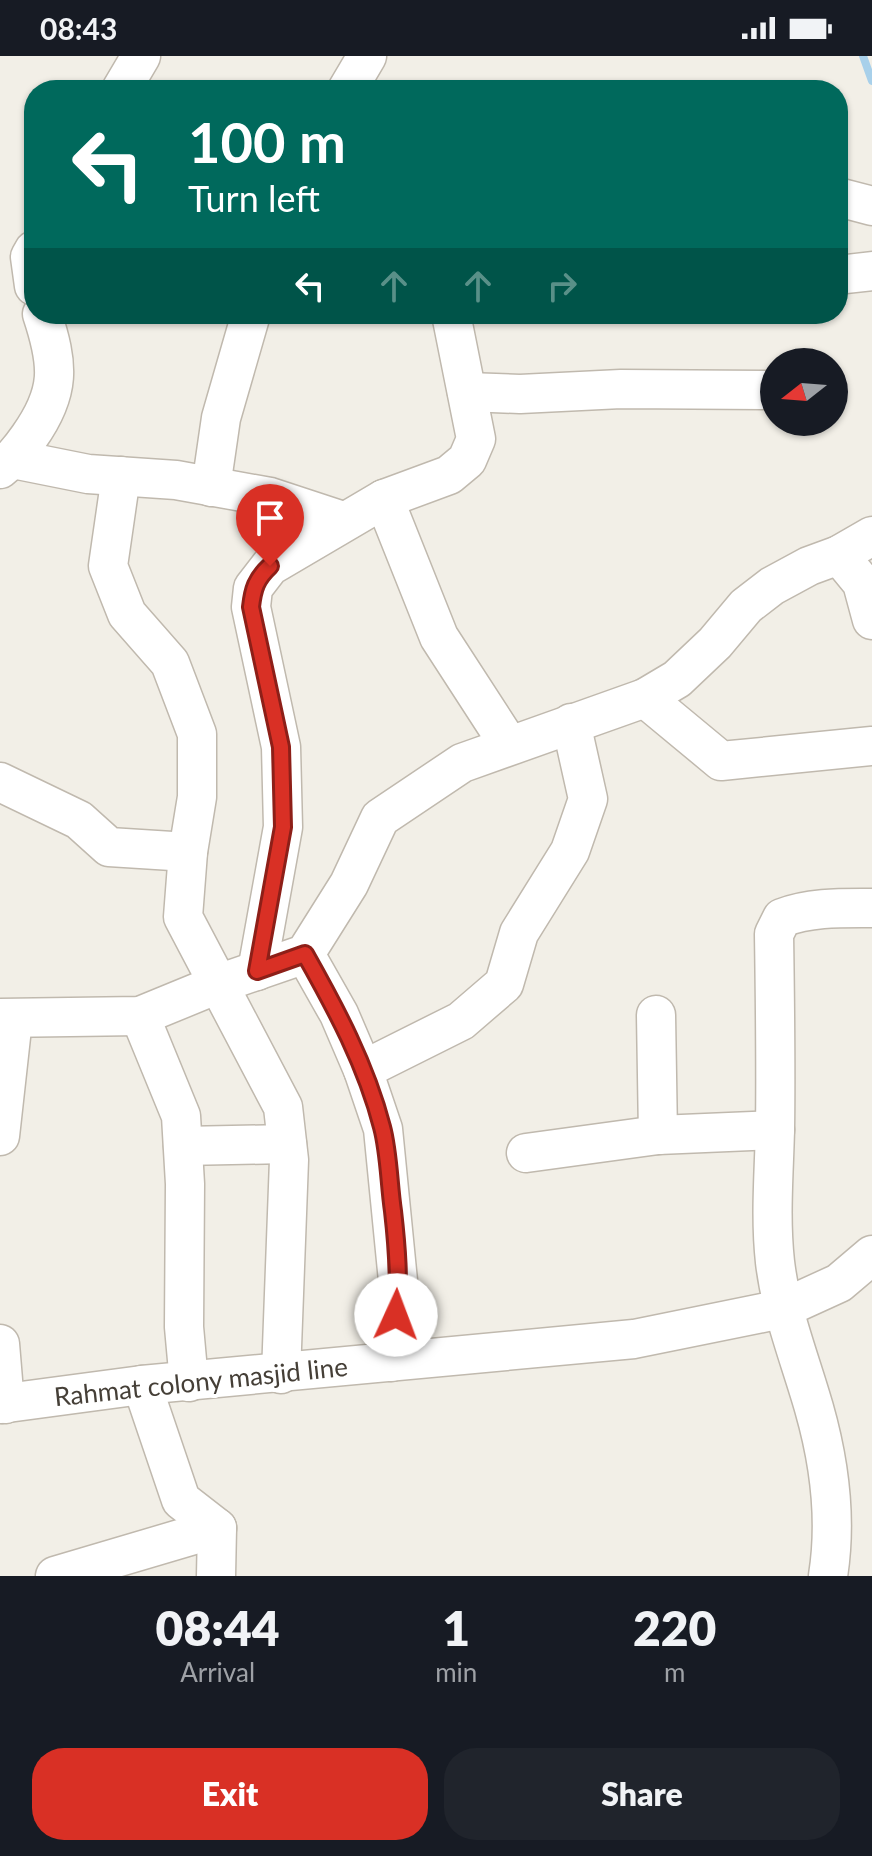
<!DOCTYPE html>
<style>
body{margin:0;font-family:Lato,sans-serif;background:#20242c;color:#f1f3f6;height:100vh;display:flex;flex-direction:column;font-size:30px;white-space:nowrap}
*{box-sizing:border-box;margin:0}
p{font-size:26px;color:#9ea1a6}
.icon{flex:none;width:44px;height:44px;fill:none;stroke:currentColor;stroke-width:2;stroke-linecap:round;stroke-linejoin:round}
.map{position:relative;height:1520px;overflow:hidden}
.details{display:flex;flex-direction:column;background:#171b24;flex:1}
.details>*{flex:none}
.banner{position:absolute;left:24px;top:24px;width:824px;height:244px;border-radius:32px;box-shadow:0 2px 6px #0004;background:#00695c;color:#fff;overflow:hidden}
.needle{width:52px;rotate:253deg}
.controls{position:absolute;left:760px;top:292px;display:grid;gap:16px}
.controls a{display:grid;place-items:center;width:88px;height:88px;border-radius:50%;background:#171b24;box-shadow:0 2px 6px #0004;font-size:40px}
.pin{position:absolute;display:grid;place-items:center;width:68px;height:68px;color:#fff;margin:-82px -34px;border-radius:50% 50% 50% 0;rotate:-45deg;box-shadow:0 0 8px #0007}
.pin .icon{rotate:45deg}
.me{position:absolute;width:88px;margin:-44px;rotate:2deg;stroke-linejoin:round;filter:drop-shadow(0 0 6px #0008)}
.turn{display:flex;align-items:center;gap:28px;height:168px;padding:0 32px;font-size:36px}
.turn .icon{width:104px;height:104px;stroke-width:2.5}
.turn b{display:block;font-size:56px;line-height:68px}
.lanes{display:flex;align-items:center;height:76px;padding:0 32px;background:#0003;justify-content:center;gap:40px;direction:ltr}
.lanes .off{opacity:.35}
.eta{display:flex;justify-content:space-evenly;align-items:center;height:136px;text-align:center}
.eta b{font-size:48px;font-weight:800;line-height:56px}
.primary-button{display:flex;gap:16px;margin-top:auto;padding:16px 32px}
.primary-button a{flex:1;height:92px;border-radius:32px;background:#d93025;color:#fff;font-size:32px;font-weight:800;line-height:92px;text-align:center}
.primary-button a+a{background:#20242c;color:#f1f3f6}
.status{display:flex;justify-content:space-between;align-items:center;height:56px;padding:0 40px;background:#171b24;direction:ltr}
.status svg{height:22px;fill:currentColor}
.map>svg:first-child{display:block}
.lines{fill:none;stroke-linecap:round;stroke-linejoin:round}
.stream{stroke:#a8d0ea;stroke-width:8}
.minor-casing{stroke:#c0b9ae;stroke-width:41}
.minor{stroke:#fff;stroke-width:38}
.route-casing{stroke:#8d1f18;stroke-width:20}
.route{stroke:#d93025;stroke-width:14}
.labels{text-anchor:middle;stroke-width:8;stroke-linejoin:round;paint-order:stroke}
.street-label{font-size:26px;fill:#453f37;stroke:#fff}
</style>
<div class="status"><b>08:43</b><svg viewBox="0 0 49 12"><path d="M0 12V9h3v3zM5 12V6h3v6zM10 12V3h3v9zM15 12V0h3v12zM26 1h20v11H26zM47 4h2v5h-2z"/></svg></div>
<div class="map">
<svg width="872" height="1520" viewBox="0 0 872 1520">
<rect width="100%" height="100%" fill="#f2efe7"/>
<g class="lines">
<path class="stream" d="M863,0L872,25"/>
<defs>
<g id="minor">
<path d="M121,34L141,0"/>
<path d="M347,34L367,0"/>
<path d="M838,141L872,150"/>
<path d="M34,194L30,201L34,230"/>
<path d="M838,219L872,215"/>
<path d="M467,336L520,338L621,333L774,334"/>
<path d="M13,403L88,418L176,424L270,441L343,465"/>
<path d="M0,413C12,404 20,394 29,381C61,336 59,309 42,258"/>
<path d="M121,420L108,510L127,558L170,607L197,678V741L188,796L183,861L283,1051L289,1104L281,1318"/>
<path d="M211,431L221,362L251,258"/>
<path d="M384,443L439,581L509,689"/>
<path d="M839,499L862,527L872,564"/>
<path d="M645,642L721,705L872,690"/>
<path d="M0,726L79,764L109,791L188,796"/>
<path d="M305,898L339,958L363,1014L383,1073L399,1235L391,1306"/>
<path d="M257,915L283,771L281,691L251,551L253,532L270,510L384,443L449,419L467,404L476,383L451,258"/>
<path d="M656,959L658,1079"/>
<path d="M140,960L181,1060L185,1128L184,1271L189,1326"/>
<path d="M0,962L140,960L218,928L305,898L349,828L380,762L462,707L645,642L677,623L715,587L746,550L772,530L809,510L839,499L872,480"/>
<path d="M363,1014L461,965L504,928L519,877L570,795L588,743L571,667"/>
<path d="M0,1080L13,963"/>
<path d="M183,1090L287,1088"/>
<path d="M526,1097L658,1079L775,1074"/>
<path d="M0,1288L5,1348"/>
<path d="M142,1329L181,1444L217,1472L216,1520"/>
<path d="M0,1348L142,1329L634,1283L782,1253L839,1227L872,1199"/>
<path d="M55,1520L217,1472"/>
<path d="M828,1520C837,1463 830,1408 814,1352C800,1303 781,1257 775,1206C770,1161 774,1117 775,1073C776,1008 775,943 774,878L782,862C810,851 842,852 872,852"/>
</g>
</defs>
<use href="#minor" class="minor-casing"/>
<use href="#minor" class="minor"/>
</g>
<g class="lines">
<defs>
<path id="route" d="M270,510C256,523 253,533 251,551L281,691L283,771L257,915L305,898C336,953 366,1009 382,1071C389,1097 389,1128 393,1155C397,1190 400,1225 396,1259"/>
</defs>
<use href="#route" class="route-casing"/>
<use href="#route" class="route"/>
</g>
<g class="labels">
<g class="street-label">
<text transform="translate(201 1326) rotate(-6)" y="9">Rahmat colony masjid line</text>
</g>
</g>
</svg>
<div class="controls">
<a><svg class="needle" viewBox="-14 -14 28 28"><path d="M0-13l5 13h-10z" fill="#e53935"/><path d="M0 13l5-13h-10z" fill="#9ea1a6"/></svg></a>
</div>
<div class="pin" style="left:270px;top:510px;background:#d93025"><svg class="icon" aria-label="arrive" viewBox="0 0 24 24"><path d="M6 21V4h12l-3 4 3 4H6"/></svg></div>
<svg class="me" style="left:396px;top:1259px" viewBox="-20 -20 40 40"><circle r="19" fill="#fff"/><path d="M0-13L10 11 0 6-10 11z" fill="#d93025"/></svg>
<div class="banner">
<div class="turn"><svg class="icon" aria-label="left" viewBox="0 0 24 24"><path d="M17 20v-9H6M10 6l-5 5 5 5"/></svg><div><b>100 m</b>Turn left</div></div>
<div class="lanes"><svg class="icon" aria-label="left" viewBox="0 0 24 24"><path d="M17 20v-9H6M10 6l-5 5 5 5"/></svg><svg class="icon off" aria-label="ahead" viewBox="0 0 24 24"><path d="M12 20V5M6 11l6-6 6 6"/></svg><svg class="icon off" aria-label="ahead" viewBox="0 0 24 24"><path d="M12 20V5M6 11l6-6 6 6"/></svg><svg class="icon off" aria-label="right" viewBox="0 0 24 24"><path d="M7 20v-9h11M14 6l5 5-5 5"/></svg></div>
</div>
</div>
<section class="details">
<div class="eta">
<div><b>08:44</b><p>Arrival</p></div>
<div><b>1</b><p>min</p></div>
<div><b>220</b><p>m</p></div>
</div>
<div class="primary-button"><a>Exit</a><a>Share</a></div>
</section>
